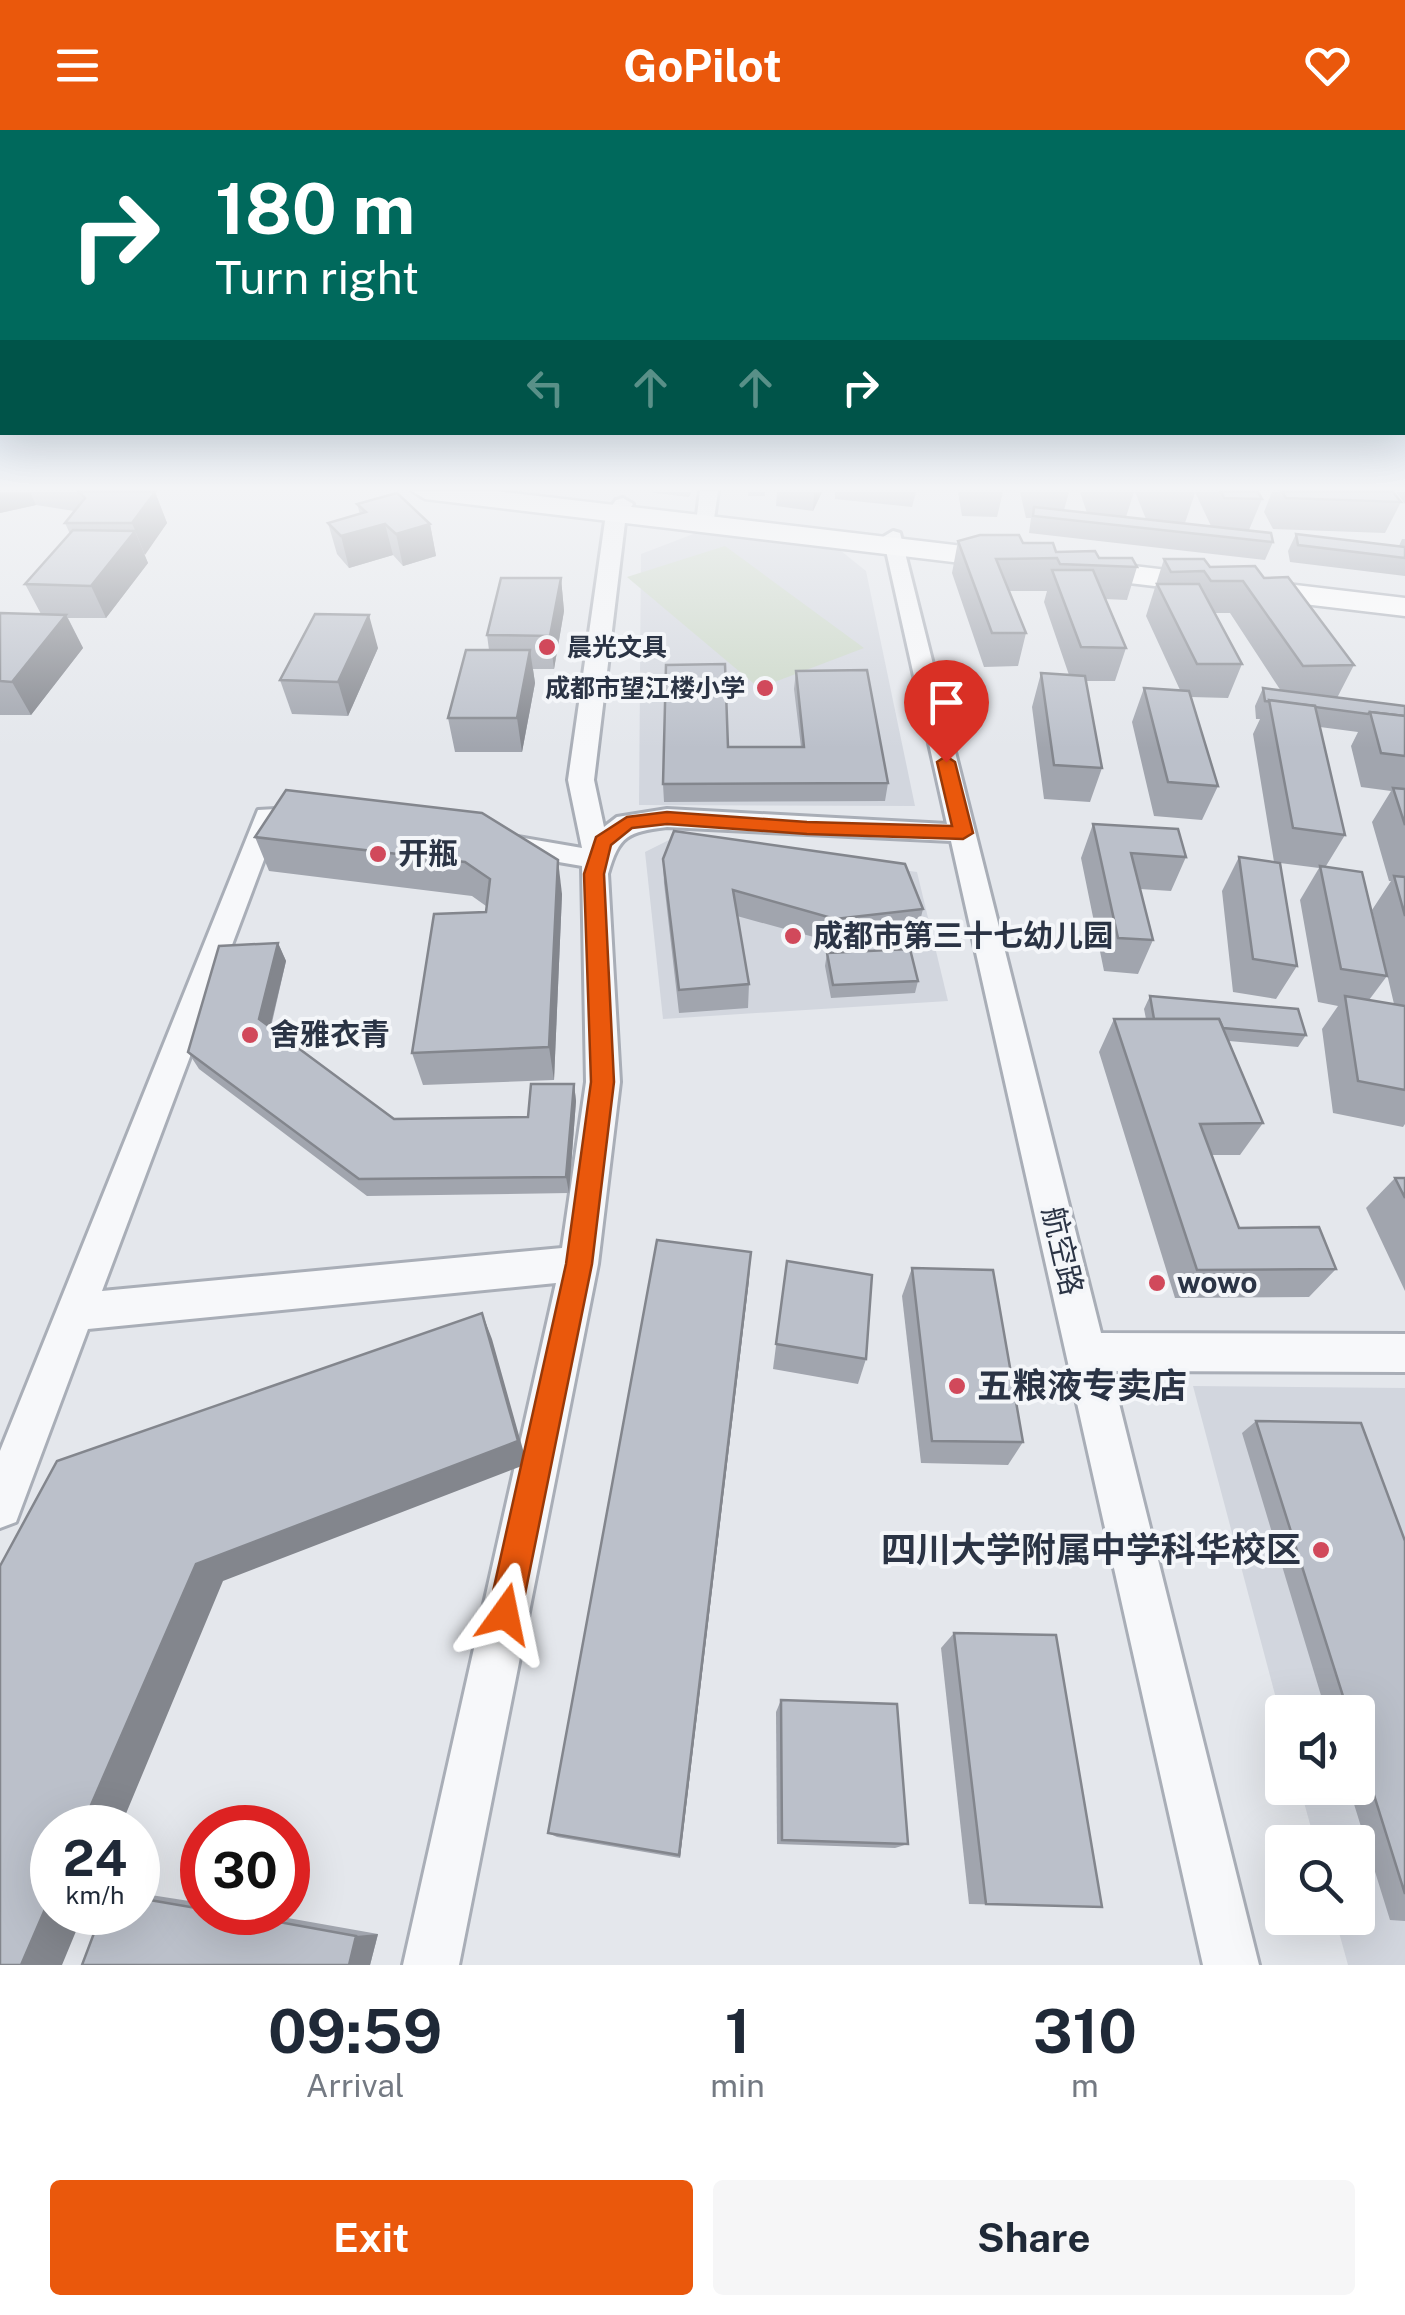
<!DOCTYPE html>
<meta charset="utf-8">
<style>
body{margin:0;font-family:"Public Sans","Noto Sans SC",sans-serif;background:#f6f6f7;color:#1f2937;height:100vh;display:flex;flex-direction:column;font-size:38px;white-space:nowrap}
*{box-sizing:border-box;margin:0}
p{font-size:32px;color:#747a83}
.icon{flex:none;width:55px;height:55px;fill:none;stroke:currentColor;stroke-width:2;stroke-linecap:round;stroke-linejoin:round}
.map{position:relative;height:1835px;overflow:hidden}
.drawer{display:flex;flex-direction:column;background:#fff;flex:1}
.drawer>*{flex:none}
.hud{position:absolute;left:0px;top:0px;width:1405px;height:305px;box-shadow:0 10px 40px #0002;background:#00695c;color:#fff;overflow:hidden}
.controls{position:absolute;left:1265px;top:1565px;display:grid;gap:20px}
.controls a{display:grid;place-items:center;width:110px;height:110px;border-radius:10px;background:#fff;box-shadow:0 10px 40px #0002;font-size:50px}
.speed{position:absolute;left:30px;top:1675px;display:flex;gap:20px;font-size:50px;font-weight:700;text-align:center}
.speed>*{display:grid;place-content:center;width:130px;height:130px;border-radius:50%;background:#fff;box-shadow:0 10px 40px #0002;line-height:1}
.speed small{font-size:25px;font-weight:400}
.speed .limit{border:15px solid #d22;background:#fff;color:#111}
.pin{position:absolute;display:grid;place-items:center;width:85px;height:85px;color:#fff;margin:-102px -42px;border-radius:50% 50% 50% 0;rotate:-45deg;box-shadow:0 0 10px #0007}
.pin .icon{rotate:45deg}
.me{position:absolute;width:110px;margin:-55px;rotate:12deg;stroke-linejoin:round;filter:drop-shadow(0 0 8px #0008)}
.turn{display:flex;align-items:center;gap:35px;height:210px;padding:0 50px;font-size:45px}
.turn .icon{width:130px;height:130px;stroke-width:2.5}
.turn b{display:block;font-size:70px;line-height:85px}
.lanes{display:flex;align-items:center;height:95px;padding:0 50px;background:#0003;justify-content:center;gap:50px;direction:ltr}
.lanes .off{opacity:.35}
.eta{display:flex;justify-content:space-evenly;align-items:center;height:170px;text-align:center}
.eta b{font-size:60px;font-weight:700;line-height:70px}
.primary-button{display:flex;gap:20px;margin-top:auto;padding:20px 50px}
.primary-button a{flex:1;height:115px;border-radius:10px;background:#ea580c;color:#fff;font-size:40px;font-weight:700;line-height:115px;text-align:center}
.primary-button a+a{background:#f6f6f7;color:#1f2937}
header{display:flex;justify-content:space-between;align-items:center;height:130px;padding:0 50px;background:#ea580c;color:#fff;font-size:45px;font-weight:700}
.map>svg:first-child{display:block}
.built{fill:#d2d6de}
.green{fill:#c9d6c5}
.lines{fill:none;stroke-linecap:round;stroke-linejoin:round}
.minor-casing{stroke:#a9aeb7;stroke-width:6}
.secondary-casing{stroke:#a9aeb7;stroke-width:5}
.minor{fill:#f7f8fa;fill-rule:evenodd}
.secondary{fill:#fff;fill-rule:evenodd}
.wall{fill:#a1a5ae;fill-rule:evenodd}
.shaded-wall{fill:#83868d}
.building{fill:#bbc0ca;stroke:#83868d;stroke-width:2.5}
.route{fill:#ea580c;stroke:#983908;stroke-width:2.5}
.poi-dot{fill:#d1495b;stroke:#f4f6f9;stroke-width:4}
.labels{text-anchor:middle;stroke-width:8;stroke-linejoin:round;paint-order:stroke}
.far-poi-label{font-size:25px;font-weight:bold;fill:#2b3445;stroke:#f4f6f9;text-anchor:start}
.poi-label{font-size:30px;font-weight:bold;fill:#2b3445;stroke:#f4f6f9;text-anchor:start}
.street-label{font-size:30px;fill:#2b3445;stroke:#f4f6f9}
.near-poi-label{font-size:35px;font-weight:bold;fill:#2b3445;stroke:#f4f6f9;text-anchor:start}
</style>
<header><svg class="icon" aria-label="menu" viewBox="0 0 24 24"><path d="M4 6h16M4 12h16M4 18h16"/></svg>GoPilot<svg class="icon" aria-label="heart" viewBox="0 0 24 24"><path d="M12 20l-8-8c-3-5 5-10 8-4 3-6 11-1 8 4z"/></svg></header>
<div class="map">
<svg width="1405" height="1835" viewBox="0 0 1405 1835">
<rect width="100%" height="100%" fill="#e4e7ec"/>
<g class="built">
<path d="M696,403L841,421L866,441L915,676L639,675L641,424Z"/>
<path d="M673,708L917,742L948,871L663,889L645,722Z"/>
<path d="M1193,1256L1405,1258V1835H1348L1335,1788H1358V1712H1315L1300,1658H1358V1582H1282V1591Z"/>
</g>
<path class="green" d="M725,416L864,518L759,558L627,447Z"/>
<g class="lines">
<defs>
<g id="minor">
<path d="M700,361H718L714,389L707,391L697,385Z"/>
<path d="M623,368L633,374L626,384L594,650L604,697L617,687L667,679L947,694L883,407L893,401L900,403L1101,1203L1405,1204V1242L1111,1241L1259,1835H1203L951,711L667,697C628,702 619,705 608,744L620,952L598,1134L459,1835H403L556,1153L88,1199L16,1392L0,1398V1321L258,680L313,677L326,686L313,695H277L102,1161L562,1118L586,952L582,736L500,722L490,719L486,713L490,707L500,704L582,718L568,650L606,384L616,370Z"/>
</g>
<path id="secondary" d="M412,361H496L1405,468V486L425,369Z"/>
</defs>
<use href="#minor" class="minor-casing"/>
<use href="#secondary" class="secondary-casing"/>
<use href="#minor" class="minor"/>
<use href="#secondary" class="secondary"/>
</g>
<g class="wall">
<path d="M0,362H155L167,393L144,425L148,433L106,488H68L83,518L31,585H0V483L41,484L25,454L70,404L65,393L74,381L36,375L0,383Z"/>
<path d="M647,362H691L689,367Z"/>
<rect x="748" y="362" width="17" height="4"/>
<path d="M777,362H822L813,381L776,376Z"/>
<path d="M835,362H916L912,377L835,369Z"/>
<path d="M958,362H1003L997,387L962,386Z"/>
<path d="M1020,362H1069L1064,380L1087,383L1080,362H1134L1126,387L1146,389L1135,362H1194L1195,363L1185,393L1211,396L1195,362H1258L1262,369L1249,400L1273,412L1265,430L1029,403L1031,388H1026Z"/>
<path d="M1272,362H1393L1401,372L1385,403L1273,399L1264,382Z"/>
<path d="M1396,362H1405V374Z"/>
<path d="M357,374L430,394L436,426L403,436L393,425L349,438L337,424L328,393L360,384Z"/>
<path d="M1296,404L1399,416L1402,409H1405V446L1290,432L1288,421Z"/>
<path d="M958,411L1023,413L1056,422L1099,428L1137,437L1127,470L1105,469L1126,518L1115,551H1086L1102,638L1090,672L1044,669L1032,577L1041,543L1069,545L1044,472L1047,461H1009L1026,503L1018,536L984,537L952,443Z"/>
<path d="M1164,429L1210,437L1264,448L1354,535L1337,568L1405,576V994L1403,997L1333,983L1322,899L1338,876L1318,872L1300,770L1319,738L1280,733L1297,836L1276,869L1233,862L1222,761L1239,727L1274,732L1253,604L1260,589H1256L1255,576L1263,558L1281,561L1230,483H1215L1242,534L1228,568L1191,567L1218,656L1202,690L1154,686L1132,592L1144,558L1180,560L1146,486ZM1320,597L1358,602L1351,616L1361,657L1391,661L1372,692L1389,751H1391L1372,780L1394,874L1369,870L1387,846L1326,736L1345,705Z"/>
<path d="M561,448L564,481L554,539H533L535,553L522,622H455L448,588L489,520L487,505Z"/>
<path d="M378,518L348,586L292,584L280,550Z"/>
<path d="M796,541L888,653L885,671L664,672L663,654L728,617H801L794,559Z"/>
<path d="M286,660L562,764L554,950L423,955L412,923L486,782V776L472,766L269,741L255,707Z"/>
<path d="M1093,694L1186,727L1171,761L1140,759L1153,810L1138,844L1104,841L1081,728Z"/>
<path d="M663,729L923,779L917,803L832,812L737,786L749,854L748,878L679,883L664,753Z"/>
<path d="M278,813L286,831L271,897L394,989L528,987L574,954L576,971L569,1063L367,1066L199,939L188,922Z"/>
<path d="M827,823L918,851L915,863L831,868L825,836Z"/>
<path d="M1150,866L1306,905L1298,917L1229,911L1263,993L1240,1025H1212L1239,1098L1336,1139L1309,1167L1175,1168L1099,922L1114,889H1146L1144,879Z"/>
<path d="M1395,1048H1405V1161L1366,1078Z"/>
<path d="M787,1131L866,1229L858,1254L773,1239Z"/>
<path d="M912,1138L1023,1312L1008,1335L921,1333L902,1166Z"/>
<path d="M749,1150L680,1728L557,1707L548,1703Z"/>
<path d="M1256,1291L1405,1411V1791L1390,1790L1349,1658H1358V1582H1326L1242,1303Z"/>
<path d="M954,1503L1102,1777L969,1774L941,1518Z"/>
<path d="M781,1570L908,1714L895,1718L777,1714L776,1582Z"/>
<path d="M138,1763L202,1773V1782H254L378,1804L370,1835L138,1782Z"/>
</g>
<g class="shaded-wall">
<path d="M0,362H30L36,375L0,383Z"/>
<path d="M155,362L167,393L145,425L132,393Z"/>
<path d="M815,362H822L813,381L814,364Z"/>
<path d="M385,394L393,425L349,438L341,406Z"/>
<path d="M430,394L436,426L403,436L396,404Z"/>
<path d="M135,401L148,433L106,488L91,456Z"/>
<path d="M561,448L564,481L554,539L550,506Z"/>
<path d="M66,485L83,518L31,585L12,552Z"/>
<path d="M369,485L378,518L348,586L338,552Z"/>
<path d="M530,520L535,553L522,622L517,588Z"/>
<path d="M558,730L562,764L554,950L549,917Z"/>
<path d="M278,813L286,831L268,906L259,889Z"/>
<path d="M574,954L576,971L569,1063L566,1047Z"/>
<path d="M751,1122L749,1150L680,1728L679,1725Z"/>
<path d="M482,1183L492,1209L527,1334L223,1451L120,1698H81L196,1434Z"/>
<path d="M52,1763V1782H84L62,1835H21Z"/>
<path d="M378,1804L370,1835H349L356,1806Z"/>
</g>
<g class="building">
<path d="M79,362H155L132,393H65L85,368Z"/>
<path d="M1221,362H1258L1262,369L1224,368Z"/>
<path d="M1282,362H1393L1401,372L1286,368Z"/>
<path d="M397,363L430,394L396,404L385,394L341,406L328,393L366,382L357,374Z"/>
<path d="M1034,377L1271,403L1273,412L1033,386Z"/>
<path d="M73,400L135,401L91,456L25,454Z"/>
<path d="M1296,404L1405,417V428L1298,415Z"/>
<path d="M980,405H1019L1023,413H1053L1056,422L1095,421L1099,428H1132L1137,437L1060,434L1057,428L996,429L1026,503H992L958,411Z"/>
<path d="M1164,429H1204L1210,437L1255,436L1264,448L1288,447L1354,535L1303,536L1243,451H1211L1204,441L1171,442Z"/>
<path d="M1052,440H1093L1126,518L1081,517Z"/>
<path d="M501,448H561L550,506L487,505Z"/>
<path d="M1157,454H1199L1242,534H1197Z"/>
<path d="M0,483L66,485L12,552L0,551Z"/>
<path d="M315,484L369,485L338,552L280,550Z"/>
<path d="M466,520H530L517,588H448Z"/>
<path d="M725,534L728,617H804L796,541L867,540L888,653L663,654L666,535Z"/>
<path d="M1041,543L1085,546L1102,638L1054,635Z"/>
<path d="M1144,558L1189,561L1218,656L1168,652Z"/>
<path d="M1263,558L1405,576V586L1370,582L1368,584L1315,577V576L1265,571Z"/>
<path d="M1269,570L1315,576L1345,705L1293,698Z"/>
<path d="M1370,582L1405,586V626L1381,623Z"/>
<path d="M1393,658L1405,659V695Z"/>
<path d="M286,660L482,683L558,730L549,917L412,923L434,784L486,782L490,749L465,732L255,707Z"/>
<path d="M1093,694L1178,699L1186,727L1131,723L1153,810L1118,808Z"/>
<path d="M674,701L905,734L923,779L835,789L733,760L749,854L679,860L663,729Z"/>
<path d="M1239,727L1280,733L1297,836L1253,829Z"/>
<path d="M1320,736L1362,742L1387,846L1341,839Z"/>
<path d="M1394,746L1405,747V786Z"/>
<path d="M278,813L259,889L394,989L528,987L531,954H574L566,1047L359,1049L188,922L219,816Z"/>
<path d="M910,819L918,851L833,855L827,823Z"/>
<path d="M1150,866L1298,879L1306,905L1223,898L1219,889H1154Z"/>
<path d="M1345,866L1405,876V960L1358,951Z"/>
<path d="M1114,889H1219L1263,993L1200,994L1239,1098L1319,1097L1336,1139L1197,1140Z"/>
<path d="M1395,1048H1405V1068Z"/>
<path d="M657,1110L751,1122L679,1725L548,1703Z"/>
<path d="M787,1131L872,1145L866,1229L776,1214Z"/>
<path d="M912,1138L993,1140L1023,1312L932,1311Z"/>
<path d="M482,1183L518,1311L196,1434L81,1698H52V1763L21,1835H0V1436L57,1331Z"/>
<path d="M1256,1291L1361,1293L1405,1411V1764L1358,1614V1582H1348Z"/>
<path d="M954,1503L1056,1505L1102,1777L986,1774Z"/>
<path d="M781,1570L897,1574L908,1714L782,1710Z"/>
<path d="M138,1768L202,1779V1782H223L356,1806L349,1835H82L102,1782H138Z"/>
</g>
<linearGradient id="sky" x2="0" y2="1"><stop stop-color="#8bb4dd"/><stop offset="0.58" stop-color="#f3f4f6"/><stop offset="1" stop-color="#f3f4f6" stop-opacity="0"/></linearGradient>
<rect width="1405" height="618" fill="url(#sky)"/>
<path class="route" d="M946,626L955,632L973,703L963,709L807,704L667,694L632,698L611,715L604,744L614,952L592,1134L521,1484L516,1496L505,1501L493,1496L488,1484L566,1134L591,952L584,744L596,707L627,687L667,682L807,692L952,696L937,632Z"/>
<g class="poi-dot">
<circle cx="547" cy="517" r="10"/>
<circle cx="765" cy="558" r="10"/>
<circle cx="378" cy="724" r="10"/>
<circle cx="793" cy="806" r="10"/>
<circle cx="250" cy="905" r="10"/>
<circle cx="1157" cy="1153" r="10"/>
<circle cx="957" cy="1256" r="10"/>
<circle cx="1321" cy="1420" r="10"/>
</g>
<g class="labels">
<g class="far-poi-label">
<text x="567" y="526">晨光文具</text>
<text x="745" y="567" text-anchor="end">成都市望江楼小学</text>
</g>
<g class="poi-label">
<text x="398" y="734">开瓶</text>
<text x="813" y="816">成都市第三十七幼儿园</text>
<text x="270" y="915">舍雅衣青</text>
<text x="1177" y="1163">wowo</text>
</g>
<g class="street-label">
<text transform="translate(1062 1121) rotate(77)" y="10">航空路</text>
</g>
<g class="near-poi-label">
<text x="977" y="1268">五粮液专卖店</text>
<text x="1301" y="1432" text-anchor="end">四川大学附属中学科华校区</text>
</g>
</g>
</svg>
<div class="controls">
<a><svg class="icon" aria-label="sound" viewBox="0 0 24 24"><path d="M4 9h4l5-4v14l-5-4H4zM17 9q2 3 0 6"/></svg></a>
<a><svg class="icon" aria-label="search" viewBox="0 0 24 24"><circle cx="10" cy="10" r="6"/><path d="M15 15l6 6"/></svg></a>
</div>
<div class="speed"><div>24<small>km/h</small></div><div class="limit">30</div></div>
<div class="pin" style="left:946px;top:632px;background:#d93025"><svg class="icon" aria-label="arrive" viewBox="0 0 24 24"><path d="M6 21V4h12l-3 4 3 4H6"/></svg></div>
<svg class="me" style="left:505px;top:1484px" viewBox="-20 -20 40 40"><path d="M0-17L14 15 0 8-14 15z" fill="#ea580c" stroke="#fff" stroke-width="4"/></svg>
<div class="hud">
<div class="turn"><svg class="icon" aria-label="right" viewBox="0 0 24 24"><path d="M7 20v-9h11M14 6l5 5-5 5"/></svg><div><b>180 m</b>Turn right</div></div>
<div class="lanes"><svg class="icon off" aria-label="left" viewBox="0 0 24 24"><path d="M17 20v-9H6M10 6l-5 5 5 5"/></svg><svg class="icon off" aria-label="ahead" viewBox="0 0 24 24"><path d="M12 20V5M6 11l6-6 6 6"/></svg><svg class="icon off" aria-label="ahead" viewBox="0 0 24 24"><path d="M12 20V5M6 11l6-6 6 6"/></svg><svg class="icon" aria-label="right" viewBox="0 0 24 24"><path d="M7 20v-9h11M14 6l5 5-5 5"/></svg></div>
</div>
</div>
<section class="drawer">
<div class="eta">
<div><b>09:59</b><p>Arrival</p></div>
<div><b>1</b><p>min</p></div>
<div><b>310</b><p>m</p></div>
</div>
<div class="primary-button"><a>Exit</a><a>Share</a></div>
</section>
